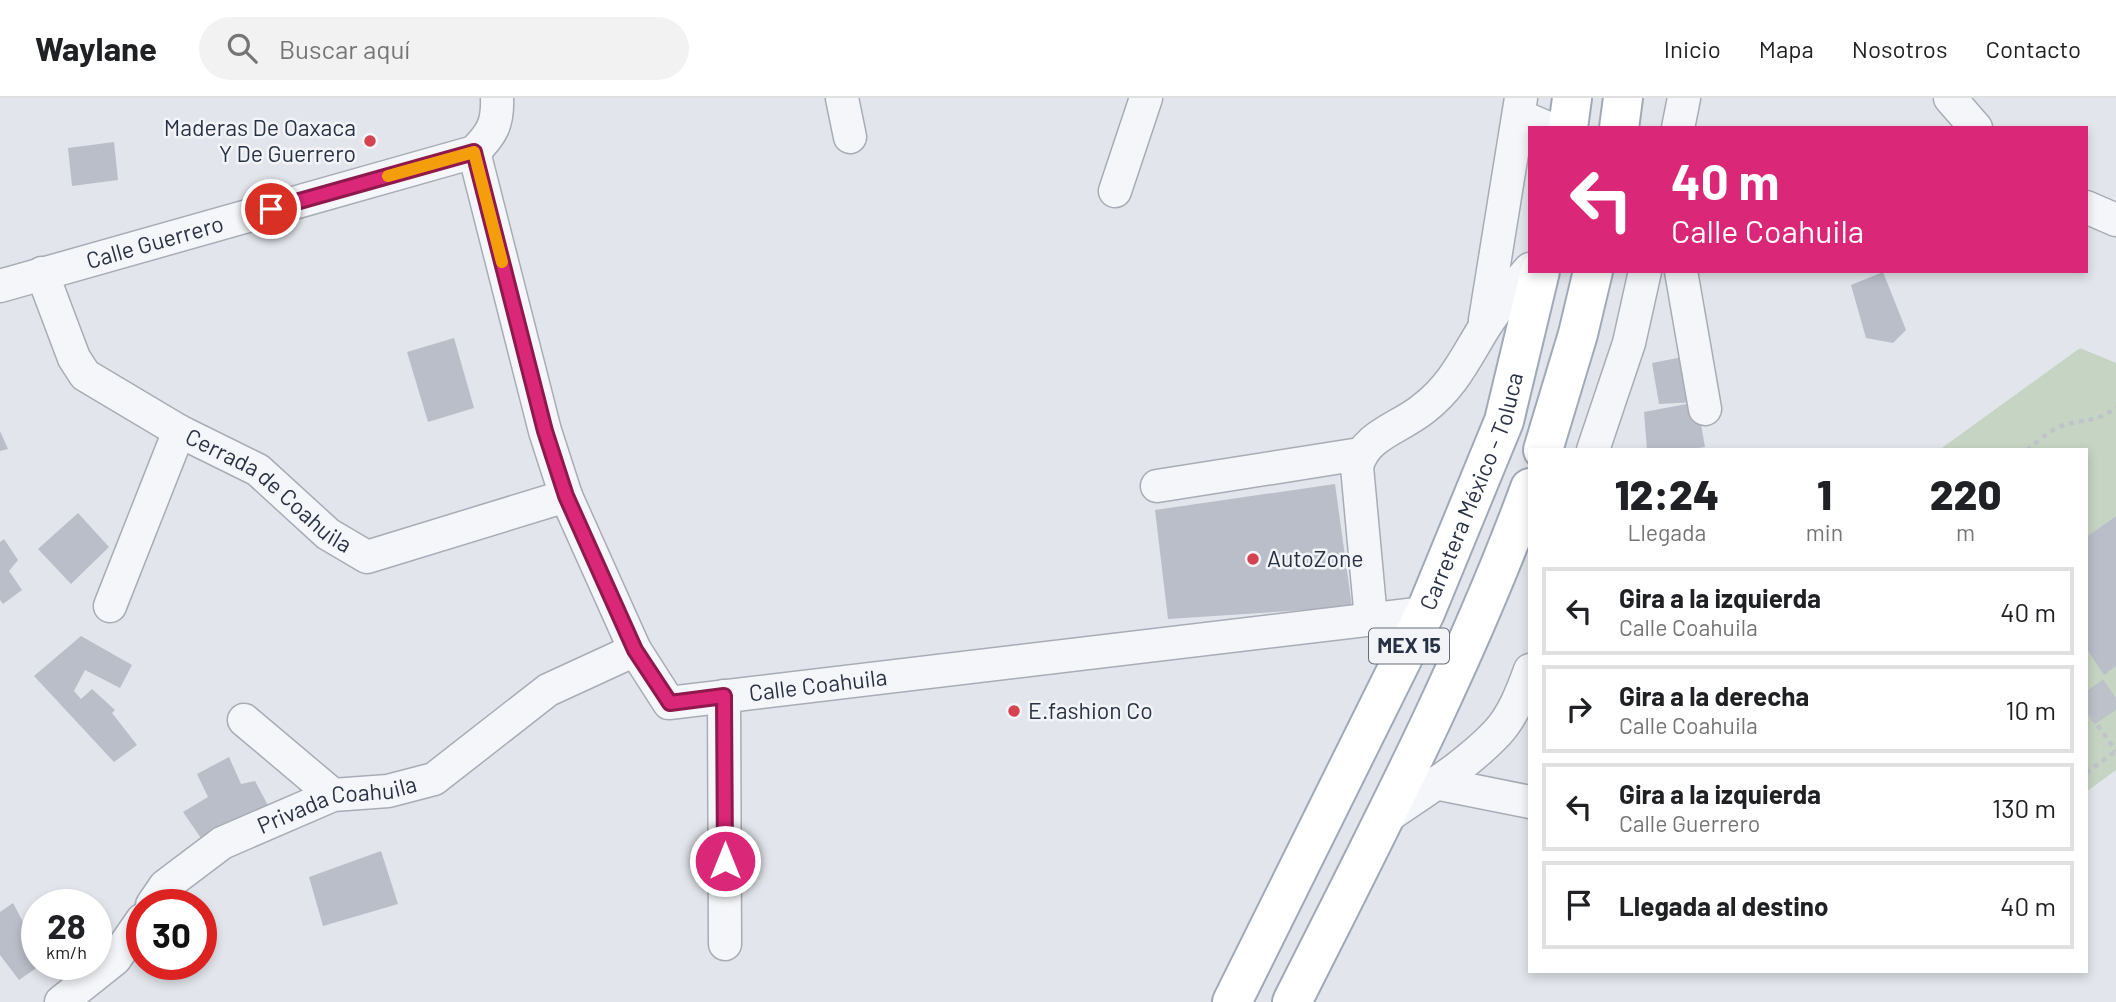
<!DOCTYPE html>
<html lang="es">
<meta charset="utf-8">
<style>
body{margin:0;font-family:Barlow,sans-serif;background:#f2f2f2;color:#202124;height:100vh;display:flex;flex-direction:column;font-size:26px;white-space:nowrap}
*{box-sizing:border-box;margin:0}
p{font-size:23px;color:#757577}
.icon{flex:none;width:38px;height:38px;fill:none;stroke:currentColor;stroke-width:2;stroke-linecap:round;stroke-linejoin:round}
.map{position:relative;flex:1;overflow:hidden}
.details{position:absolute;left:1528px;top:350px;width:560px;height:525px;display:flex;flex-direction:column;background:#fff;border-radius:0px;box-shadow:0 4px 10px #0003}
.details>*{flex:none}
.hud{position:absolute;left:1528px;top:28px;width:560px;height:147px;border-radius:0px;box-shadow:0 4px 10px #0003;background:#db2777;color:#fff;overflow:hidden}
.speed{position:absolute;left:21px;top:791px;display:flex;gap:14px;font-size:35px;font-weight:700;text-align:center}
.speed>*{display:grid;place-content:center;width:91px;height:91px;border-radius:50%;background:#fff;box-shadow:0 4px 10px #0003;line-height:1}
.speed small{font-size:18px;font-weight:400}
.speed .limit{border:10px solid #d22;background:#fff;color:#111}
.pin{position:absolute;display:grid;place-items:center;width:60px;height:60px;color:#fff;margin:-30px;border:4px solid #fff;border-radius:50%;box-shadow:0 2px 7px #0007}
.me{position:absolute;width:77px;margin:-38px;rotate:0deg;stroke-linejoin:round;filter:drop-shadow(0 0 5px #0008)}
.turn{display:flex;align-items:center;gap:24px;height:147px;padding:0 28px;font-size:32px}
.turn .icon{width:91px;height:91px;stroke-width:2.5}
.turn b{display:block;font-size:49px;line-height:60px}
.eta{display:flex;justify-content:space-evenly;align-items:center;height:119px;text-align:center}
.eta b{font-size:42px;font-weight:800;line-height:49px}
ul{padding:0;list-style:none}
li{display:flex;align-items:center;gap:21px;height:88px;margin:0 14px 10px;padding:0 14px;border:4px solid #e0e0e0;border-radius:0px}
li div{flex:1}
li b{display:block;font-size:26px}
li em{font-style:normal}
header{display:flex;align-items:center;gap:42px;box-sizing:border-box;height:98px;padding:0 35px;background:#fff;border-bottom:2px solid #e0e0e0}
header strong{font-size:33px}
nav{display:flex;gap:38px;margin-inline-start:auto;font-size:24px}
.search{width:490px;height:63px;background:#f2f2f2;display:flex;align-items:center;gap:18px;box-sizing:border-box;padding:0 24px;border-radius:38px;color:#757577;font-size:26px}
.map>svg:first-child{display:block}
.green{fill:#c6d5c3}
.building{fill:#b9bec9}
.lines{fill:none;stroke-linecap:round;stroke-linejoin:round}
.minor-tunnel{stroke:#bdc1ca;stroke-width:32;stroke-dasharray:32 16;stroke-linecap:butt}
.minor-casing{stroke:#a7acb6;stroke-width:35}
.major-casing{stroke:#a0a9b7;stroke-width:42}
.path{stroke:#c0c3ca;stroke-width:4.5;stroke-dasharray:5 5;stroke-linecap:butt}
.minor{stroke:#f5f6f9;stroke-width:32}
.major{stroke:#fff;stroke-width:38}
.route-casing{stroke:#8e194d;stroke-width:18}
.route{stroke:#db2777;stroke-width:12}
.slow{stroke:#f59e0b;stroke-width:12}
.poi-dot{fill:#d54252;stroke:#f2f4f8;stroke-width:2.5}
.labels{text-anchor:middle;stroke-width:5;stroke-linejoin:round;paint-order:stroke}
.shield{fill:#f2f4f8;stroke:#656c7a;stroke-width:2}
.shield-label{font-size:21px;font-weight:bold;fill:#293244}
.poi-label{font-size:23px;fill:#293244;stroke:#f2f4f8;text-anchor:start}
.street-label{font-size:23px;fill:#293244;stroke:#f2f4f8}
</style>
<header>
<strong>Waylane</strong>
<div class="search"><svg class="icon" aria-label="search" viewBox="0 0 24 24"><circle cx="10" cy="10" r="6"/><path d="M15 15l6 6"/></svg>Buscar aquí</div>
<nav><a>Inicio</a><a>Mapa</a><a>Nosotros</a><a>Contacto</a></nav>
</header>
<div class="map">
<svg width="2116" height="904" viewBox="0 0 2116 904">
<rect width="100%" height="100%" fill="#e2e5eb"/>
<g class="green">
<path d="M2080,250L2116,265V418L2086,439V352H1939Z"/>
<path d="M2086,550L2104,576L2116,568V672L2086,694Z"/>
</g>
<g class="building">
<path d="M114,44L118,82L72,88L68,50Z"/>
<path d="M1883,174L1906,232L1893,245L1866,240L1851,187Z"/>
<path d="M454,240L474,310L428,324L407,254Z"/>
<path d="M1693,257L1697,304L1659,306L1652,265Z"/>
<path d="M1697,304L1705,349L1685,352H1647L1644,314Z"/>
<path d="M0,333L8,351L0,353Z"/>
<path d="M1335,386L1352,509L1168,521L1155,412Z"/>
<path d="M78,415L109,449L71,486L38,451Z"/>
<path d="M2116,418V568L2104,577L2086,550V439Z"/>
<path d="M4,441L18,462L9,473L22,492L3,506L0,502V444Z"/>
<path d="M81,538L132,567L120,590L85,572L74,593L81,601L92,591L115,612L112,615L137,647L114,664L34,578Z"/>
<path d="M229,659L241,686L255,683L271,713L205,746L183,714L208,699L197,676Z"/>
<path d="M381,753L398,806L323,828L309,779Z"/>
<path d="M13,805L24,826L34,818L37,823V866H42L19,882L0,857V814Z"/>
</g>
<g class="lines">
<path class="minor-tunnel" d="M2086,613L2116,592"/>
<defs>
<g id="minor">
<path d="M842,0L850,39"/>
<path d="M1950,0L1976,30"/>
<path d="M1520,18L1548,30"/>
<path d="M1678,30L1684,0"/>
<path id="s1" d="M474,54L545,333L566,398L635,552L669,605L1425,515"/>
<path d="M1115,93L1146,0"/>
<path d="M2086,109L2116,122"/>
<path d="M1681,173L1705,311"/>
<path id="s2" d="M42,175L74,260L85,277L179,333L258,372L328,436L367,459L566,398"/>
<path id="s3" d="M0,188L474,54C492,36 498,26 497,0"/>
<path d="M1485,222L1521,0"/>
<path d="M1593,352L1629,245L1645,173"/>
<path d="M1157,388L1360,356"/>
<path d="M110,508L179,333"/>
<path d="M1371,521L1357,369C1364,337 1400,330 1423,311C1453,288 1465,261 1484,230C1497,209 1513,190 1530,171"/>
<path d="M724,598L725,846"/>
<path d="M244,622L333,697"/>
<path d="M1435,685L1530,704"/>
<path d="M1384,721C1422,694 1465,669 1497,635C1513,618 1522,594 1530,572"/>
<path id="s4" d="M152,807L165,788L222,745L333,697L388,693L434,681L548,592L635,552"/>
<path d="M61,904L115,861L142,822"/>
</g>
<g id="major">
<path d="M1568,30L1572,0"/>
<path d="M1619,30L1623,0"/>
<path d="M1543,352L1578,236L1593,173"/>
<path id="s5" d="M1232,904L1425,515L1504,323L1540,173"/>
<path d="M1292,904C1377,735 1465,567 1530,390"/>
</g>
</defs>
<use href="#minor" class="minor-casing"/>
<use href="#major" class="major-casing"/>
<g class="path">
<path d="M2027,352C2037,344 2047,334 2059,329C2081,320 2096,326 2116,309"/>
<path d="M2086,611L2116,653"/>
<path d="M2086,675L2116,653"/>
</g>
<use href="#minor" class="minor"/>
<use href="#major" class="major"/>
</g>
<g class="lines">
<defs>
<path id="route" d="M271,111L474,54L545,333L566,398L635,552L670,605L724,598L725,763"/>
</defs>
<use href="#route" class="route-casing"/>
<use href="#route" class="route"/>
<path class="slow" d="M388,78L474,54L502,164"/>
</g>
<g class="poi-dot">
<circle cx="370" cy="43" r="7"/>
<circle cx="1253" cy="461" r="7"/>
<circle cx="1014" cy="613" r="7"/>
</g>
<g class="labels">
<rect class="shield" x="1369" y="530.5" width="80" height="35" rx="5"/>
<g class="shield-label">
<text x="1409" y="555">MEX 15</text>
</g>
<g class="poi-label">
<text x="356" y="38" text-anchor="end">Maderas De Oaxaca<tspan x="356" dy="26">Y De Guerrero</tspan></text>
<text x="1267" y="469">AutoZone</text>
<text x="1028" y="621">E.fashion Co</text>
</g>
<g class="street-label">
<text dy="8" stroke="none"><textPath href="#s3" startOffset="161">Calle Guerrero</textPath></text>
<text dy="8" stroke="none"><textPath href="#s5" startOffset="565">Carretera México - Toluca</textPath></text>
<text dy="8" stroke="none"><textPath href="#s2" startOffset="329">Cerrada de Coahuila</textPath></text>
<text dy="8" stroke="none"><textPath href="#s1" startOffset="738">Calle Coahuila</textPath></text>
<text dy="8" stroke="none"><textPath href="#s4" startOffset="217">Privada Coahuila</textPath></text>
</g>
</g>
</svg>
<div class="speed"><div>28<small>km/h</small></div><div class="limit">30</div></div>
<div class="pin" style="left:271px;top:111px;background:#d93025"><svg class="icon" aria-label="arrive" viewBox="0 0 24 24"><path d="M6 21V4h12l-3 4 3 4H6"/></svg></div>
<svg class="me" style="left:725px;top:763px" viewBox="-20 -20 40 40"><circle r="17" fill="#db2777" stroke="#fff" stroke-width="3"/><path d="M0-11L8 9 0 5-8 9z" fill="#fff"/></svg>
<div class="hud">
<div class="turn"><svg class="icon" aria-label="left" viewBox="0 0 24 24"><path d="M17 20v-9H6M10 6l-5 5 5 5"/></svg><div><b>40 m</b>Calle Coahuila</div></div>
</div>
<section class="details">
<div class="eta">
<div><b>12:24</b><p>Llegada</p></div>
<div><b>1</b><p>min</p></div>
<div><b>220</b><p>m</p></div>
</div>
<ul>
<li><svg class="icon" aria-label="left" viewBox="0 0 24 24"><path d="M17 20v-9H6M10 6l-5 5 5 5"/></svg><div><b>Gira a la izquierda</b><p>Calle Coahuila</p></div><em>40 m</em></li>
<li><svg class="icon" aria-label="right" viewBox="0 0 24 24"><path d="M7 20v-9h11M14 6l5 5-5 5"/></svg><div><b>Gira a la derecha</b><p>Calle Coahuila</p></div><em>10 m</em></li>
<li><svg class="icon" aria-label="left" viewBox="0 0 24 24"><path d="M17 20v-9H6M10 6l-5 5 5 5"/></svg><div><b>Gira a la izquierda</b><p>Calle Guerrero</p></div><em>130 m</em></li>
<li><svg class="icon" aria-label="arrive" viewBox="0 0 24 24"><path d="M6 21V4h12l-3 4 3 4H6"/></svg><div><b>Llegada al destino</b></div><em>40 m</em></li>
</ul>
</section>
</div>
